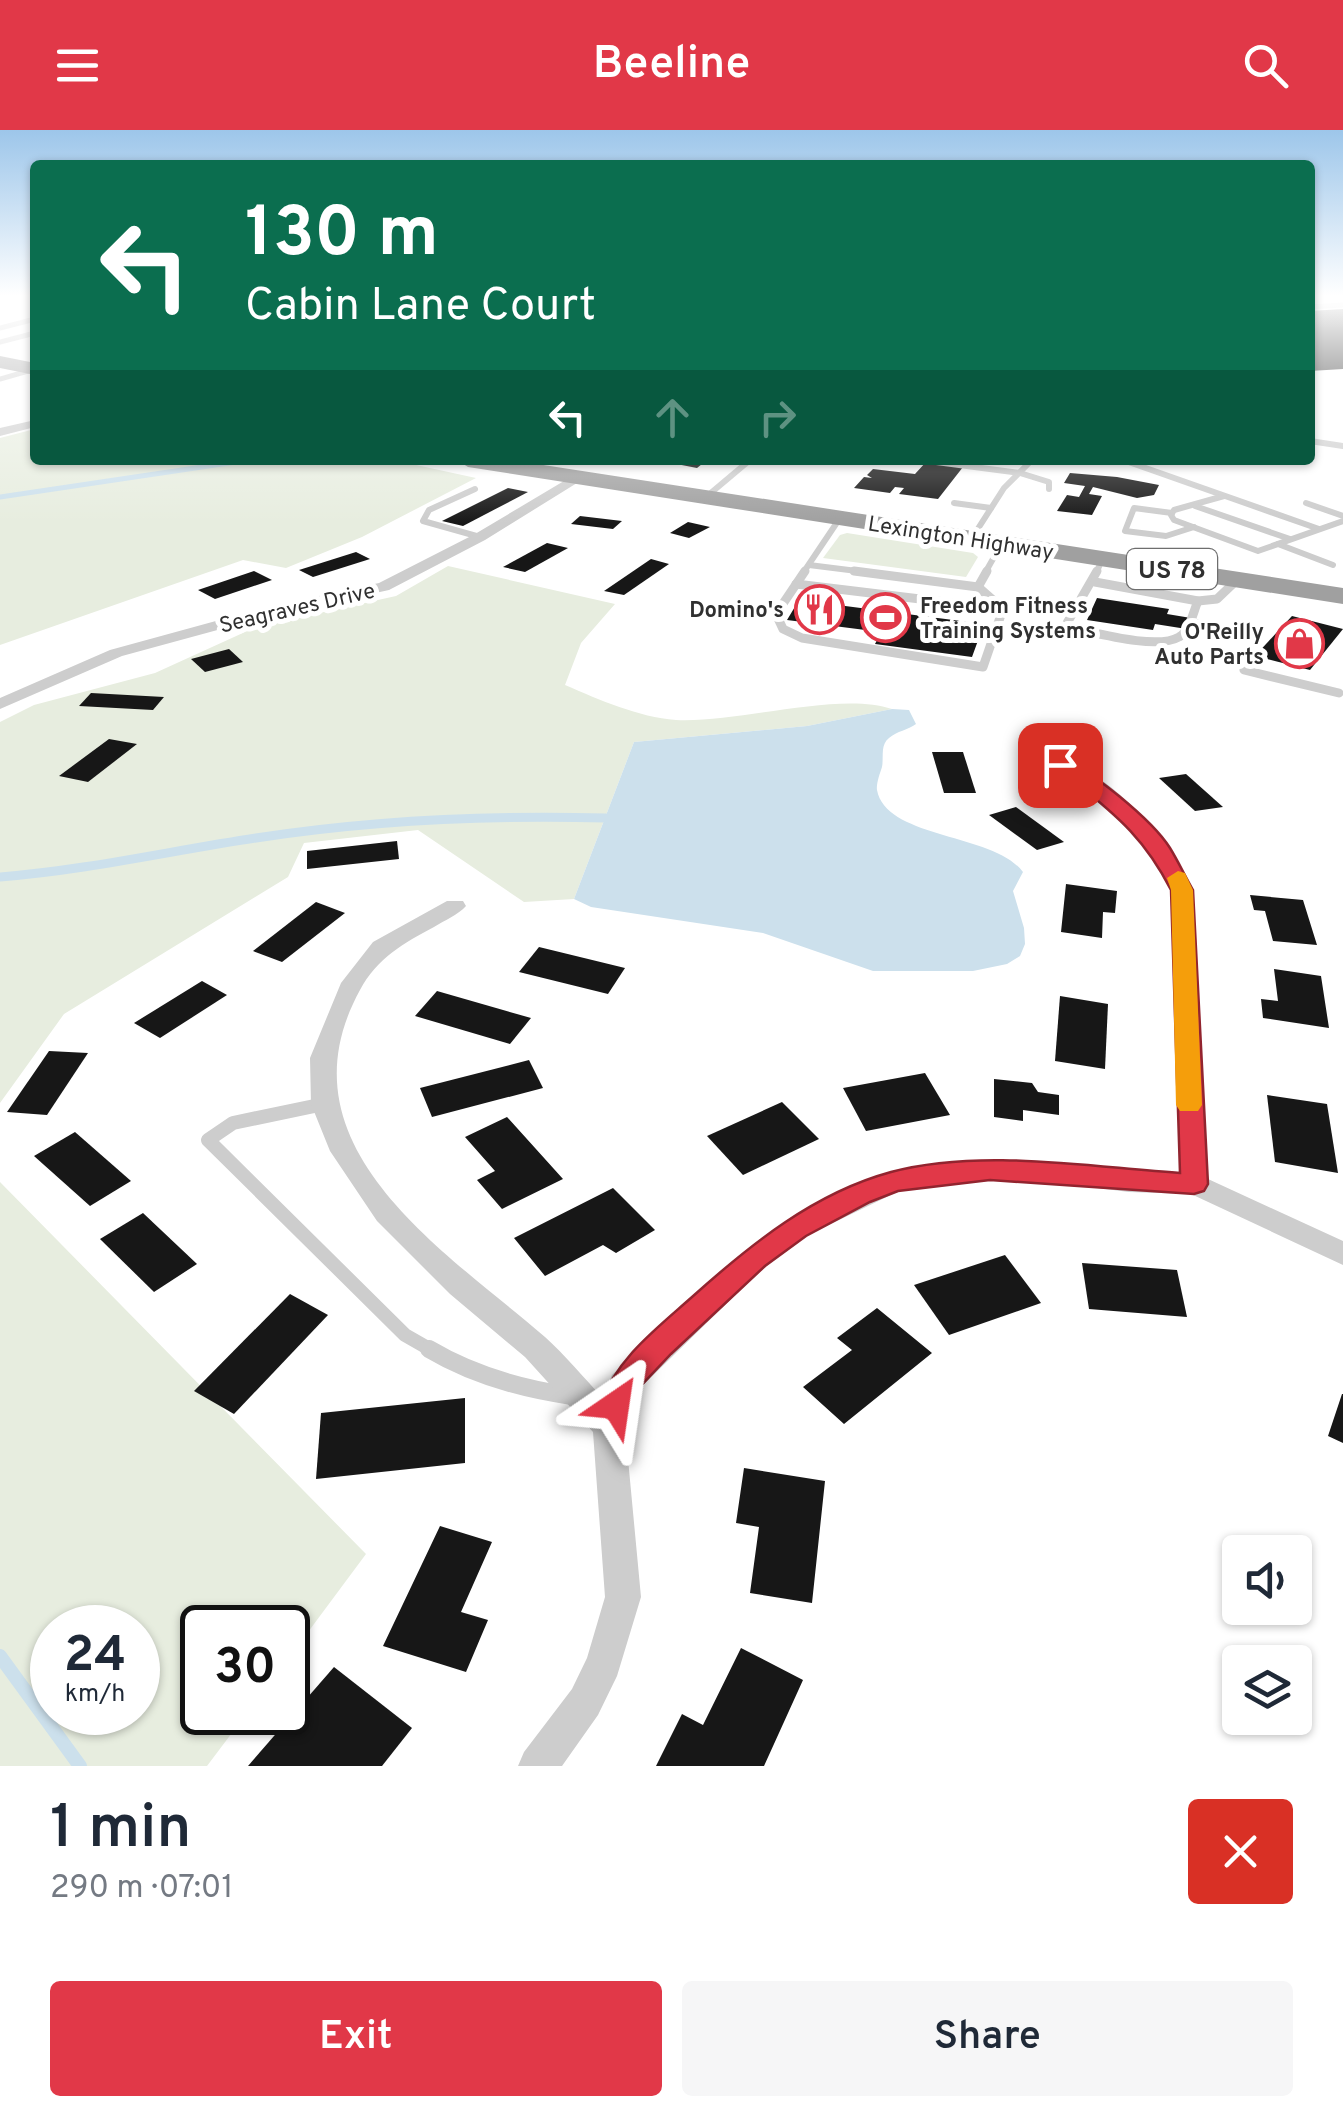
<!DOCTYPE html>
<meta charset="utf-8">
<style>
body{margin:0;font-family:Overpass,sans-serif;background:#f6f6f7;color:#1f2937;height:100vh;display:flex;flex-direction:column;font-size:38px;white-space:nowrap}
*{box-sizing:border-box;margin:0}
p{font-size:32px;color:#747a83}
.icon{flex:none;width:55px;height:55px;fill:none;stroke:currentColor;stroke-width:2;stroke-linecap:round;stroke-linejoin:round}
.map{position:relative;height:1636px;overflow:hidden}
.details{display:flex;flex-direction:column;background:#fff;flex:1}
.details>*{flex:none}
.hud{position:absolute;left:30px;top:30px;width:1285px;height:305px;border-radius:10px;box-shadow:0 2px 8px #0004;background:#0b6e4f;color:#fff;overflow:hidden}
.tools{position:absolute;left:1222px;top:1405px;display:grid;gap:20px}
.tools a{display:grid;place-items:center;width:90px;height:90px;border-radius:10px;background:#fff;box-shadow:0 2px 8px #0004;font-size:50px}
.speed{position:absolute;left:30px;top:1475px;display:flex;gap:20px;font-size:50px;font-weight:700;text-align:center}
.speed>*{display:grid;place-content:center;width:130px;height:130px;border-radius:50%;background:#fff;box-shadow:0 2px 8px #0004;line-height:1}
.speed small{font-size:25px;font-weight:400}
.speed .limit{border:5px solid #111;border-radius:15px;background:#fff;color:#111}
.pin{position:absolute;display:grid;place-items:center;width:85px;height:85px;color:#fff;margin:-42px;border-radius:20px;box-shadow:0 5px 15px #0006}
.me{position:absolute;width:110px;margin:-55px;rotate:32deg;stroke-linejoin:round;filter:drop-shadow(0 0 8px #0008)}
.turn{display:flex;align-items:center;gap:35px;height:210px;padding:0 50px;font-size:45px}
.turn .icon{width:130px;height:130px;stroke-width:2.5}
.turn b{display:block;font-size:70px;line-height:85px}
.lanes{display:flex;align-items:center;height:95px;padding:0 50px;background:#0003;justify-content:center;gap:50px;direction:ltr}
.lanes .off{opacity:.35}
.round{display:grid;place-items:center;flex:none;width:105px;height:105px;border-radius:10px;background:#f6f6f7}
.overview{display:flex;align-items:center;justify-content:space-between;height:170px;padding:0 50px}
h1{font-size:60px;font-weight:600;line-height:75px}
.action{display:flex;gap:20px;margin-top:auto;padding:20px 50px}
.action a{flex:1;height:115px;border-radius:10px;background:#e13848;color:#fff;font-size:40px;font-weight:600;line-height:115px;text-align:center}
.action a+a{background:#f6f6f7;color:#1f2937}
header{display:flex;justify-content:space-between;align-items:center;height:130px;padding:0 50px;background:#e13848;color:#fff;font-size:45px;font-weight:600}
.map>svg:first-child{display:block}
.green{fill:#e7eddf;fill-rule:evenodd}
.water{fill:#cce0ec}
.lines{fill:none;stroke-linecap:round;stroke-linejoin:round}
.stream-far2{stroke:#cce0ec;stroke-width:5}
.stream-far1{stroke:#cce0ec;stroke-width:9}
.stream{stroke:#cce0ec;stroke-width:14}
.building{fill:#171717}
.service-far4{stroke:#cdcdcd;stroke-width:5}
.service-far3{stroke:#cdcdcd;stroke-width:6}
.service-far2{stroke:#cdcdcd;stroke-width:9}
.service-far1{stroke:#cdcdcd;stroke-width:14}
.service{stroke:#cdcdcd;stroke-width:18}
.minor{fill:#cdcdcd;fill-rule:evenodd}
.trunk{fill:#a0a0a0;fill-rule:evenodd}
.route{fill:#e13848;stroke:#92242f;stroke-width:2.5}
.slow{fill:#f59e0b}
.labels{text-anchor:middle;stroke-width:10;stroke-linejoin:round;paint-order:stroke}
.far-street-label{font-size:22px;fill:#303030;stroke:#fff}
.far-poi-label{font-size:22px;font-weight:bold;fill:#303030;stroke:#fff;text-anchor:end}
.shield{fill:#fff;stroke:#6e6e6e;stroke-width:2.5}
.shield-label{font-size:25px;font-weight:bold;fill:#303030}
</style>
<header><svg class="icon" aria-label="menu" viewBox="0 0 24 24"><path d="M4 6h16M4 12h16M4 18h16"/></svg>Beeline<svg class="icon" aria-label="search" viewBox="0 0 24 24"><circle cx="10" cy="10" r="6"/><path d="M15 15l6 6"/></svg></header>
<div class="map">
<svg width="1343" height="1636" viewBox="0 0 1343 1636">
<rect width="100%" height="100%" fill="#fff"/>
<g class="green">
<path d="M35,299V330H393L476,348L362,407L286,438L243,430L0,515V308Z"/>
<path d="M847,403L973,423L978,427L966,447L823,428L840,405Z"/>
<path d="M448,436L615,474L581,513L565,555C600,570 638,587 676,590C739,593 839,561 892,579L807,596L634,612L574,769L524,772L418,700L304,713L288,747L64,884L0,973V592L34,575L155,543L256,497L396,466Z"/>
<path d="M0,1052L366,1424L288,1529V1498H202V1582L247,1583L207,1636H0ZM52,1498H138V1582H52Z"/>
</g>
<path class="water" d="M892,579L909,580L916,594C908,600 897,601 889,608C880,615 884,627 882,637C880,643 876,654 877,660C886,709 994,703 1023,742L1013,761L1024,798L1025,814L1020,826L1007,834L973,841H873L763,803L591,777L574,769L634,612L807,596Z"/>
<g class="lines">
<path class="stream-far2" d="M0,367L249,330"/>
<path class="stream-far1" d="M0,747C87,740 170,721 256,708C372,690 489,685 606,688"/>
<path class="stream" d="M0,1526L80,1636"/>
</g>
<g class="building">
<path d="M1343,179V239L1310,241V181Z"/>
<path d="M656,330H707L697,338Z"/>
<path d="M926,332L963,337L938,369L899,364L904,358L895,357L890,363L854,358L864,347L872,348L867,345L873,339L915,344Z"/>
<path d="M1070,343L1117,347L1159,355L1154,365L1137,368L1093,357L1089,364L1102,366L1092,385L1057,381L1067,365L1079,367L1085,356L1064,353Z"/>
<path d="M508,358L528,362L463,396L442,391Z"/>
<path d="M580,386L622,391L613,399L571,394Z"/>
<path d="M688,392L710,397L689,408L670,403Z"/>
<path d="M547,413L568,418L525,442L503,437Z"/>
<path d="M356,422L370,429L313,447L299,440Z"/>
<path d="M651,429L669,434L624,465L604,461Z"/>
<path d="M254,441L272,450L215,469L198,460Z"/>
<path d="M1097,468L1169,479L1167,484L1215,492L1212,503L1155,494L1153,500L1087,490Z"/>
<path d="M799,470L984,494L972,527L875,514L881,502L787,490Z"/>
<path d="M1292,486L1343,499L1310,540L1255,526Z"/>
<path d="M229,519L243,532L205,542L191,529Z"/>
<path d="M91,563L164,567L153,580L79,576Z"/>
<path d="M109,609L137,614L88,652L59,646Z"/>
<path d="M932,622H963L976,663H944Z"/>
<path d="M1186,644L1223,677L1195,681L1159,648Z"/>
<path d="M1016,677L1064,712L1037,720L989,685Z"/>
<path d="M397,711L399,729L307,739V721Z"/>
<path d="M1066,754L1117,761L1115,783L1103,782L1102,808L1061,802Z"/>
<path d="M1250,765L1303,770L1317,815L1273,811L1265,781L1254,780Z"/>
<path d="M316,772L345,783L282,832L253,821Z"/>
<path d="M539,817L625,838L608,864L519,842Z"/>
<path d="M1274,839L1321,846L1329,898L1263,888L1261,869L1278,871Z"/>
<path d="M202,851L227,865L160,908L134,893Z"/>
<path d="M437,861L531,888L510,914L415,886Z"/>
<path d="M1060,866L1108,874L1105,939L1055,931Z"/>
<path d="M49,921L88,923L47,985L7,982Z"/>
<path d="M529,930L543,958L432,987L420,958Z"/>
<path d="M925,943L950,985L866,1001L843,958Z"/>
<path d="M994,949L1032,953L1038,962L1059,965V985L1023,980V991L994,987Z"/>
<path d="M1267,965L1327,974L1338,1043L1275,1032Z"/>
<path d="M782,972L819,1009L743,1045L707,1006Z"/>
<path d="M507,987L563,1049L502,1079L477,1050L495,1041L465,1007Z"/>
<path d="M75,1002L131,1051L90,1076L34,1026Z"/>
<path d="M613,1058L655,1100L616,1123L603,1115L545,1146L514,1108Z"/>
<path d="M143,1083L197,1134L154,1162L100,1109Z"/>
<path d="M1005,1125L1041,1173L949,1205L914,1155Z"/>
<path d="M1082,1133L1177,1140L1187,1187L1089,1179Z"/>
<path d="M290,1164L328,1185L234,1284L194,1261Z"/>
<path d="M877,1178L932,1223L844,1294L803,1257L852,1220L837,1208Z"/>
<path d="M1342,1264H1343V1313L1328,1306Z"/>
<path d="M465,1268V1333L316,1349L321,1283Z"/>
<path d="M744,1338L825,1351L812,1473L750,1463L759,1397L736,1393Z"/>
<path d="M440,1396L492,1412L461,1482L488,1490L466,1542L383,1516Z"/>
<path d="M741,1518L803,1550L764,1636H656L682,1584L703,1595Z"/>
<path d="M334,1537L412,1598L382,1636H248Z"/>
</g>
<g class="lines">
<g class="service-far4">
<path d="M1310,177L1343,175"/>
<path d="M0,198L35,189"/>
<path d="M0,212L35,203"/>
<path d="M0,249L35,239"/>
</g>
<g class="service-far3">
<path d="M1310,311L1343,316"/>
<path d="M921,330L1020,343L1049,352V359"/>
<path d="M1123,330L1319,399"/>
<path d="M475,359L429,380L423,391L480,407"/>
<path d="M1224,366L1174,380L1171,385L1174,390L1258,421L1343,391"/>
<path d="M706,367L750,330"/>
<path d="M954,373L991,378"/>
<path d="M1306,373L1343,386"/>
<path d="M1195,376L1290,409"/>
<path d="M1172,383L1134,378L1125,401L1166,406L1194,397"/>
<path d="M972,408L1004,358L1032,330"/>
<path d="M1278,414L1333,435"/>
<path d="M809,435L873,443"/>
<path d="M803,443L840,388"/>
<path d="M985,443L1002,413"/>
<path d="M1096,443L1103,428"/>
</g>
<g class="service-far2">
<path d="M805,441L776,484L783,499L802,508L983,537L1003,479"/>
<path d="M854,441L978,457"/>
<path d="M987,441L978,457L1003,479"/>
<path d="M1097,441L1067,493L1072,498C1097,503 1157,520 1179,507C1190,501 1193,482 1198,471"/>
<path d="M1095,452L1198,471L1217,469L1238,449"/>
<path d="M796,454L1003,479"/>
<path d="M1244,540L1339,563"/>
</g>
<path class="service-far1" d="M324,974L233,993L208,1010L405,1205L433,1221"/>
<path class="service" d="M429,1219C471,1244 523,1259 572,1266"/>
<g class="minor">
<path d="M35,290V297L0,306V298Z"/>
<path d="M574,345L585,348L485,410L389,460L265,487L122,526L0,579V568L110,520L263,478L379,453L475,404Z"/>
<path d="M1060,629C1114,645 1170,711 1193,760L1208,1049L1343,1111V1135L1191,1064L1129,1062L1042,1051L990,1050L899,1061L806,1106L764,1137L637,1261L625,1297L641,1467L617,1546L598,1585L562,1636H518L524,1622L572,1559L587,1528L605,1467L593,1302L525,1227L450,1164L377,1091L330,1021L311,974L310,928L341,853L373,812L447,771H463L466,776C458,785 445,790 434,797C404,813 377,828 360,860C275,1015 443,1119 545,1207C565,1225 584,1248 603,1268L612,1245C734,1130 811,1037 991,1030C1055,1028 1118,1042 1181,1044L1171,760C1148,706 1103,668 1053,639V631Z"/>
</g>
<g class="trunk">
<path d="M0,226L35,233V245L0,238Z"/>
<path d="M457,330H511L1343,458V474L468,337Z"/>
</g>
</g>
<linearGradient id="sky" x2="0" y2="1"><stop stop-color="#9dc6ea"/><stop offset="0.42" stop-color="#fff"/><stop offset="1" stop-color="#fff" stop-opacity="0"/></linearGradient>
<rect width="1343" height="394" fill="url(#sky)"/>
<path class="route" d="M1060,629C1090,638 1153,691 1170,718C1178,731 1185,746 1193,760L1208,1054L1204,1061L1194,1064L990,1050L898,1061L870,1072L806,1106L765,1136L671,1224L637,1260L627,1285L616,1289L605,1285L600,1275C616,1229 656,1199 692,1167C751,1114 814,1063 891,1042C980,1018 1089,1037 1180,1043L1171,760C1146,711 1119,687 1076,653C1068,646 1058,642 1050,635Z"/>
<path class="slow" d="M1178,741L1185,743L1193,760L1202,975L1198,981H1180L1176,975L1171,760L1167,748Z"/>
<defs>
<symbol id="restaurant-ring" viewBox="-11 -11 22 22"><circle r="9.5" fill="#fff" stroke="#e13848" stroke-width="1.5"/><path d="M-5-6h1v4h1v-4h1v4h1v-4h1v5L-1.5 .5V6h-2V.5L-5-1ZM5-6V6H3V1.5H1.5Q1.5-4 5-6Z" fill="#e13848"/></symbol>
<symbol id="stadium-ring" viewBox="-11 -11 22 22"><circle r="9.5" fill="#fff" stroke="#e13848" stroke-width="1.5"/><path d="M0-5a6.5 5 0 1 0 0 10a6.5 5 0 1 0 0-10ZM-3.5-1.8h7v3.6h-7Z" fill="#e13848"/></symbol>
<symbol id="shop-ring" viewBox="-11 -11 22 22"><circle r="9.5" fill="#fff" stroke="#e13848" stroke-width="1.5"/><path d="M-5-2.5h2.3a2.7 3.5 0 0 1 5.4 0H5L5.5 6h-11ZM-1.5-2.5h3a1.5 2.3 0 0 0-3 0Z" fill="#e13848"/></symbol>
</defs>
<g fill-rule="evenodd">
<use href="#restaurant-ring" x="792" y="452" width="55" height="55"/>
<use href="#stadium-ring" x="858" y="460" width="55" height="55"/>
<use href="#shop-ring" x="1272" y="486" width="55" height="55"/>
</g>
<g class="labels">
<g class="far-street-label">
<text transform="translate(961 407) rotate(9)" y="8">Lexington Highway</text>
<text transform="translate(297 477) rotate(-13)" y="8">Seagraves Drive</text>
</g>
<g class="far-poi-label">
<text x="920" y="483" text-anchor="start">Freedom Fitness<tspan x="920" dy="25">Training Systems</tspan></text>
<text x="784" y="487">Domino's</text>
<text x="1264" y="509">O'Reilly<tspan x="1264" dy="25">Auto Parts</tspan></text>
</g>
<rect class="shield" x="1127" y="419" width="90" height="40" rx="8"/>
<g class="shield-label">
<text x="1172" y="448">US 78</text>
</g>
</g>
</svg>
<div class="tools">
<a><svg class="icon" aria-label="sound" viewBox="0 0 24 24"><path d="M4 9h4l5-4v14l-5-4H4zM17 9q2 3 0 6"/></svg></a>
<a><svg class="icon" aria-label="layers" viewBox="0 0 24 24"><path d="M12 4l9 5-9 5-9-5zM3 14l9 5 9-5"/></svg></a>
</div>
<div class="speed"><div>24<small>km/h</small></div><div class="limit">30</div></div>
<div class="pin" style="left:1060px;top:635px;background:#d93025"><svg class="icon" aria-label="arrive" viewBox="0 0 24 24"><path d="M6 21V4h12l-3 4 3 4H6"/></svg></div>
<svg class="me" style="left:616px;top:1275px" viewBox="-20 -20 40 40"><path d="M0-17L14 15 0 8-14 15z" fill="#e13848" stroke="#fff" stroke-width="4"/></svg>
<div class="hud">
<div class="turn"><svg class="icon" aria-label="left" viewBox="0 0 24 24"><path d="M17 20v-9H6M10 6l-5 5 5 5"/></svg><div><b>130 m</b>Cabin Lane Court</div></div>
<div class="lanes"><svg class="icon" aria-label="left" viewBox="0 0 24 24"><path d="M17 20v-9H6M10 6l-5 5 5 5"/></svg><svg class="icon off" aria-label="ahead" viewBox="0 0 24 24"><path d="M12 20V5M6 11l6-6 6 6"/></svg><svg class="icon off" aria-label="right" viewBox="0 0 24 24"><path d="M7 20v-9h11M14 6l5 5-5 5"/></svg></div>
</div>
</div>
<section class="details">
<div class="overview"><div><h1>1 min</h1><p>290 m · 07:01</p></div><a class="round" style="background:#d93025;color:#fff"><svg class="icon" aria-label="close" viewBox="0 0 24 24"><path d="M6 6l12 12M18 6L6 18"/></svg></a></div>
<div class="action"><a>Exit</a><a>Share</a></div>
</section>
